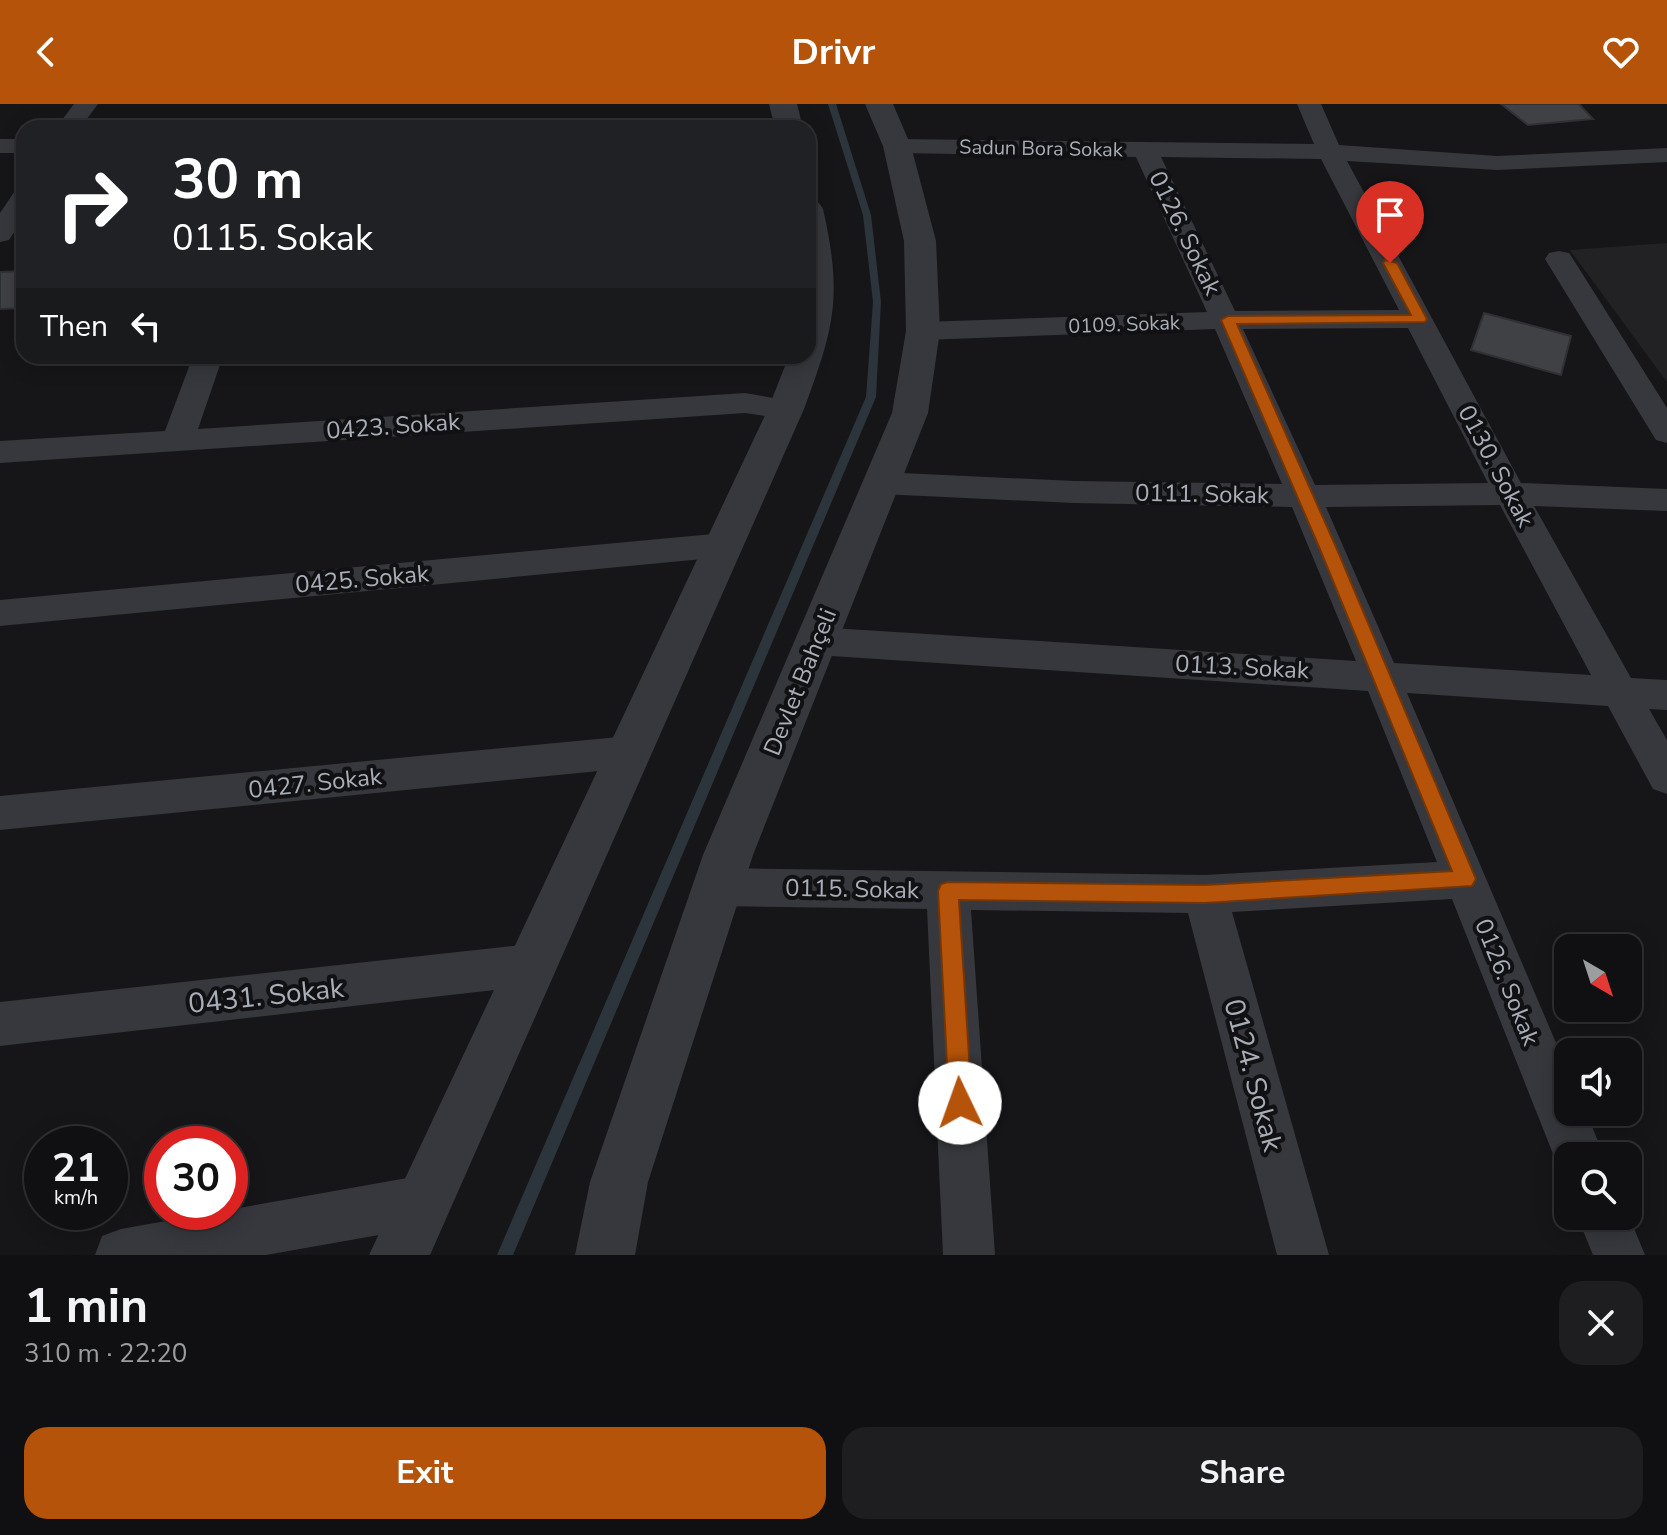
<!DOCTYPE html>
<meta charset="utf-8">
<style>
body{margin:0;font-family:"Nunito Sans",sans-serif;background:#1e1e20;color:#f1f3f6;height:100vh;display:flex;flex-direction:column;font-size:30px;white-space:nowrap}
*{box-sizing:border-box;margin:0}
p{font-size:26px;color:#9c9d9f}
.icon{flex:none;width:44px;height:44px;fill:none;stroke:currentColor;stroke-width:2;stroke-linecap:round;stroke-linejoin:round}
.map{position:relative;height:1151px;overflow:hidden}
.panel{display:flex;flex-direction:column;background:#101012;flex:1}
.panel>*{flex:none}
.top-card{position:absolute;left:16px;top:16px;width:800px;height:244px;border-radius:24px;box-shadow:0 4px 20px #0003,0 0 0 2px #303032;background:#202124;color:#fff;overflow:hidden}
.needle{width:52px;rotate:141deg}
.controls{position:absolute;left:1554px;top:830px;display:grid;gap:16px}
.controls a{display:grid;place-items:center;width:88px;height:88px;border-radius:16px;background:#101012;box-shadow:0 4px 20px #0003,0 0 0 2px #303032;font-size:40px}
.speed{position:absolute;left:24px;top:1022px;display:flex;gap:16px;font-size:40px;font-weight:700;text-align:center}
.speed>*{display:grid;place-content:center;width:104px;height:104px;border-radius:50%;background:#101012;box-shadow:0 4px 20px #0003,0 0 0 2px #303032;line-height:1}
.speed small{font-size:20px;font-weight:400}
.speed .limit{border:12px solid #d22;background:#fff;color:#111}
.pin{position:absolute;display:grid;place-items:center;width:68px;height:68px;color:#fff;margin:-82px -34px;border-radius:50% 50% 50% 0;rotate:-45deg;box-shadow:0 0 8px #0007}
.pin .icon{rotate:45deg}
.me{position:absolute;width:88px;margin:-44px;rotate:357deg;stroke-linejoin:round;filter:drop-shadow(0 0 6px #0008)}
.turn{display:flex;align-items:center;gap:28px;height:168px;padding:0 24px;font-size:36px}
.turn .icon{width:104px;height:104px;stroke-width:2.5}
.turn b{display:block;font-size:56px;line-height:68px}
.then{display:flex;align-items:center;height:76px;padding:0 24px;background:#0003;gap:16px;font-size:30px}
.round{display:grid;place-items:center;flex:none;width:84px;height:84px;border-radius:24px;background:#1e1e20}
.summary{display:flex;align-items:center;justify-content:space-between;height:136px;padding:0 24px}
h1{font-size:48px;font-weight:700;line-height:60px}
.cta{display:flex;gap:16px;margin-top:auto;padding:16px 24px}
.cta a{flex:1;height:92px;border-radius:24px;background:#b45309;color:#fff;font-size:32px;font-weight:700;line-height:92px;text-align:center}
.cta a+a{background:#1e1e20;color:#f1f3f6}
header{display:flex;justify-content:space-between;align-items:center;height:104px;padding:0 24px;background:#b45309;color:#fff;font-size:36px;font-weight:700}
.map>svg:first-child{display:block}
.built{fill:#222225}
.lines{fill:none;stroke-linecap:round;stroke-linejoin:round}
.stream{fill:#2c353c;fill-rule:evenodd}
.building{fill:#404145;stroke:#303034;stroke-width:2}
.minor{fill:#37383d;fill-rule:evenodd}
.tertiary{fill:#37383d;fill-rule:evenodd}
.route{fill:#b45309;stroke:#753606;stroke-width:2}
.labels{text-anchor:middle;stroke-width:8;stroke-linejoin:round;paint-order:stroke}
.far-street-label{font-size:20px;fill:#a8adb8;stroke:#111113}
.street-label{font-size:24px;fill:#a8adb8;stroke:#111113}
.near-street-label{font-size:28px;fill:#a8adb8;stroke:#111113}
</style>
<header><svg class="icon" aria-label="back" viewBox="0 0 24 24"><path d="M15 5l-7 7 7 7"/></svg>Drivr<svg class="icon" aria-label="heart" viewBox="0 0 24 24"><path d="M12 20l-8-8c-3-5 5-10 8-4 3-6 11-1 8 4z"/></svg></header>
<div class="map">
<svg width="1667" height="1151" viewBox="0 0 1667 1151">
<rect width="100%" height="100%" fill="#161618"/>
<path class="built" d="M1667,139V278L1570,146Z"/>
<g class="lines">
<path class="stream" d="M828,0H836L871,111L881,198L876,293L513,1151H497L866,293L873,198L863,111Z"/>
</g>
<g class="building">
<path d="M1501,0H1579L1593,15L1528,21Z"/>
<path d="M24,167V204L0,205V168Z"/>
<path d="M1484,209L1571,232L1561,271L1471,246Z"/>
</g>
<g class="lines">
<g class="minor">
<path d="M74,0H98L80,24H56Z"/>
<path d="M1297,0H1321L1339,41L1497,52L1667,44V58L1497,66L1347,57L1521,379L1667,385V407L1534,402L1631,574L1667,576V606L1649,605L1667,636V690L1653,685L1608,602L1407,589L1568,967V1008H1586L1604,1052H1568V1072L1561,1070L1452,795L1232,808L1329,1151H1277L1188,809L971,806L995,1151H943L927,805L717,802L702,797L695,783L702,769L717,764L1205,771L1437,758L1368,587L816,551L803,547L797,537L803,527L816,523L1356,557L1292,403L1074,399L881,390L869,387L864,379L869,371L881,368L1074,377L1282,380L1215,225L923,236L913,233L908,227L913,221L923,218L1207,208L1136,53L897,49L888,47L885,42L888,37L897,35L1314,40ZM1161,53L1321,55L1399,206L1235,207ZM1408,224L1488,379L1315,381L1243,225ZM1500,401L1591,571L1394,559L1326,403Z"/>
<rect x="0" y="35" width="24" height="14"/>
<path d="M24,84V113L9,136L0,138V109L15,87Z"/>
<path d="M1559,147L1569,149L1573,155L1667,304V339L1656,336L1545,155L1549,149Z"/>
<path d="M193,252H223L198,325L745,289L797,298L802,305L797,312L786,315L745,309L0,359V337L165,327Z"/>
<path d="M724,429L736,432L741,441L736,450L724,453L0,522V496Z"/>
<path d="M629,632L643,637L649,648L643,659L629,664L0,726V692Z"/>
<path d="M531,840L547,846L554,861L547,876L531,882L0,942V898Z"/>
<path d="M424,1071L442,1079L450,1097L442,1115L424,1123L266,1151H95L102,1132L121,1125Z"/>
<path d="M1628,1110L1645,1151H1593L1577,1112Z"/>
</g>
<g class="tertiary">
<path d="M769,0H797L803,24H775Z"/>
<path d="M865,0H893L911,42L936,137L940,227L928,309L753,751L648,1078L635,1151H575L590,1078L703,751L892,309L906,227L904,137L883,42Z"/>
<path d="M808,96L819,99L823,105C843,193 834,224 804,305L430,1151H369L768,305L789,252H808Z"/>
</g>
</g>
<path class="route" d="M1385,156L1397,159L1427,215L1425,218L1237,220L1336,443L1476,775L1472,782L1205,799L959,796L972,999L969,1007L960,1011L952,1007L949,999L938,787L941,780L948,778L1205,781L1452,767L1319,443L1221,216L1228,212L1411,211L1383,159Z"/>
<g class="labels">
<g class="far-street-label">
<text transform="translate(1041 44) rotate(1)" y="7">Sadun Bora Sokak</text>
<text transform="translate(1124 220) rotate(-2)" y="7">0109. Sokak</text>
</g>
<g class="street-label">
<text transform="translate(1185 129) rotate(64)" y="8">0126. Sokak</text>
<text transform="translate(393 322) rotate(-4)" y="8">0423. Sokak</text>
<text transform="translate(1496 362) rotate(62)" y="8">0130. Sokak</text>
<text transform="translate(1202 390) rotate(1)" y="8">0111. Sokak</text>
<text transform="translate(362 475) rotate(-5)" y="8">0425. Sokak</text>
<text transform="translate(1242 563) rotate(3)" y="8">0113. Sokak</text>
<text transform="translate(800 578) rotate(-68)" y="8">Devlet Bahçeli</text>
<text transform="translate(315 679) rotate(-6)" y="8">0427. Sokak</text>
<text transform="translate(852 785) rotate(1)" y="8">0115. Sokak</text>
<text transform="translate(1507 878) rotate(68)" y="8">0126. Sokak</text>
</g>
<g class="near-street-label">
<text transform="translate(266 891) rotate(-6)" y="10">0431. Sokak</text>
<text transform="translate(1254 971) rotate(75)" y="10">0124. Sokak</text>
</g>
</g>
</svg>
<div class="controls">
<a><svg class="needle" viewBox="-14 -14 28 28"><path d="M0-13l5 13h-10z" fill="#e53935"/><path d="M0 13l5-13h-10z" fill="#9c9d9f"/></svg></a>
<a><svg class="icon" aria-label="sound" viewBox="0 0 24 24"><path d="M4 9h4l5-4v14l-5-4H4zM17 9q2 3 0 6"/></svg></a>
<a><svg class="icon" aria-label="search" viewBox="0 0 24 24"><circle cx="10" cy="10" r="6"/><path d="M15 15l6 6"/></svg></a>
</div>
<div class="speed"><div>21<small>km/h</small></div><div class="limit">30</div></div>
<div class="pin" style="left:1390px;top:159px;background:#d93025"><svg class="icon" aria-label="arrive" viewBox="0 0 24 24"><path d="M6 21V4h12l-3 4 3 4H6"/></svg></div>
<svg class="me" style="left:960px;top:999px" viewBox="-20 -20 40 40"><circle r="19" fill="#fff"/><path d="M0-13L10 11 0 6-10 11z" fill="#b45309"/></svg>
<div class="top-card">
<div class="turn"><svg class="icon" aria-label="right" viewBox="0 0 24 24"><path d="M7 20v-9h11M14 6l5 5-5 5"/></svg><div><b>30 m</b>0115. Sokak</div></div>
<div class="then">Then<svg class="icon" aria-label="left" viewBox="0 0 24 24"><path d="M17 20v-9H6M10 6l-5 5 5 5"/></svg></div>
</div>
</div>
<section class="panel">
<div class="summary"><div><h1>1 min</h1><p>310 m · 22:20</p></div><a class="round"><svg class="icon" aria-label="close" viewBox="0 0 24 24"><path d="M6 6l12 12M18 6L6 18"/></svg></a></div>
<div class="cta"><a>Exit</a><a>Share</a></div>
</section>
